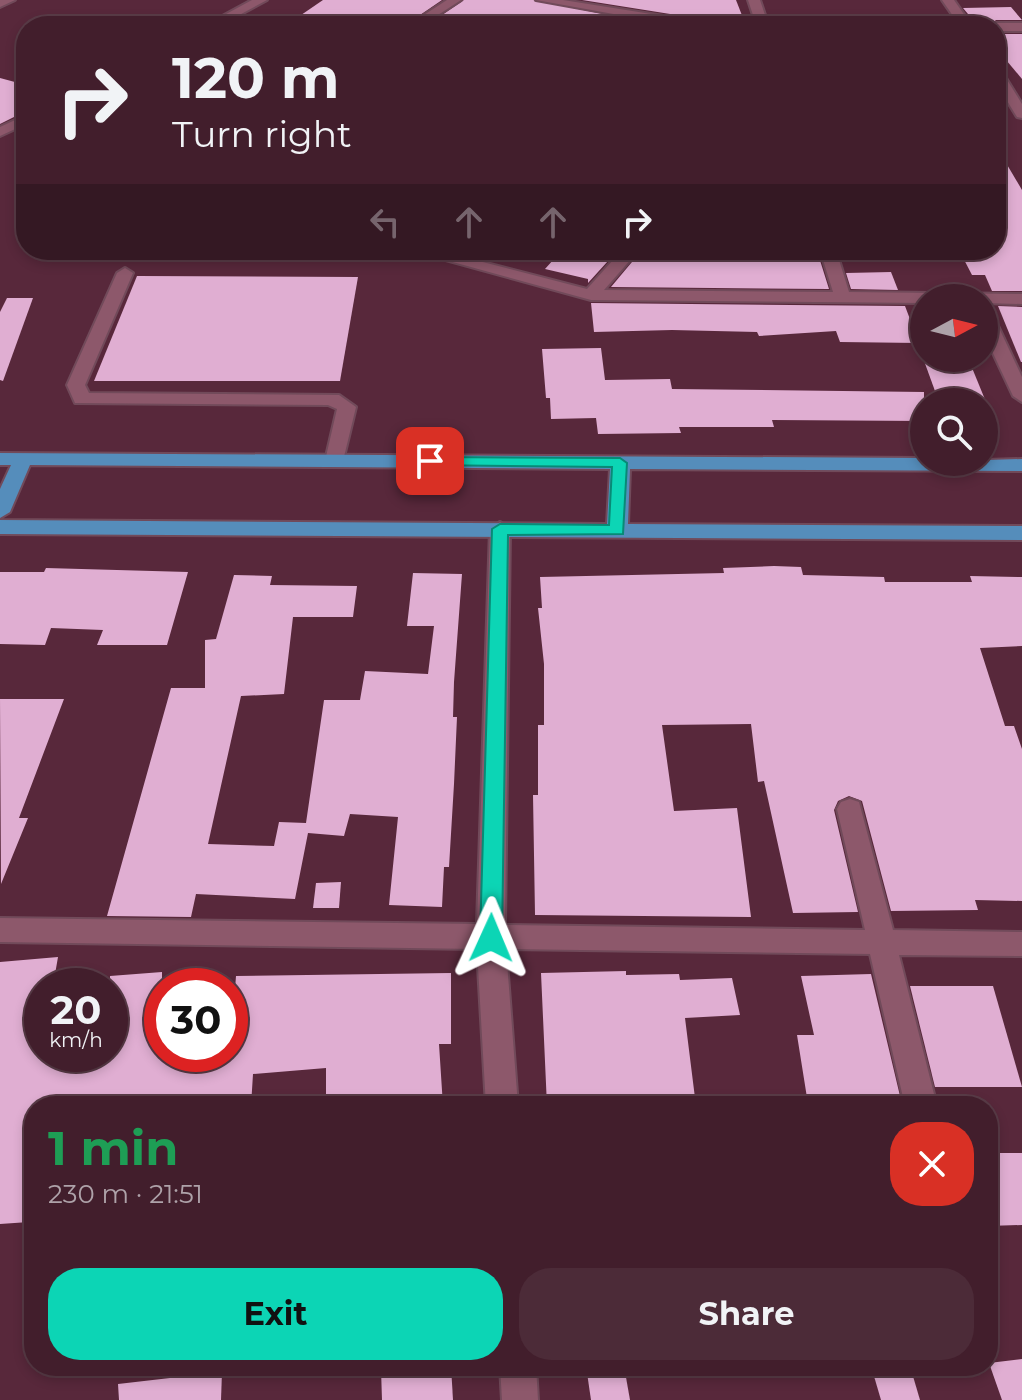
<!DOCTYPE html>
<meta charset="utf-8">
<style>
body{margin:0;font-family:Montserrat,sans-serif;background:#4c2b38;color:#f1f3f6;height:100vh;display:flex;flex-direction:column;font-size:30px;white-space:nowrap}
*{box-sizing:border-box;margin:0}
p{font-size:26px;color:#aea2a9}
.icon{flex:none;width:44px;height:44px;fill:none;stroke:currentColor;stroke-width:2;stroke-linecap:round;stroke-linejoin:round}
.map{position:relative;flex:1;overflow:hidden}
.details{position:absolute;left:24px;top:1096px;width:974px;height:280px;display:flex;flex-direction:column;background:#421e2c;border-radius:32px;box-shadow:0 4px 12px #0003,0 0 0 2px #5a3c48}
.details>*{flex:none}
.hud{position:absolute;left:16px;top:16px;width:990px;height:244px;border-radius:32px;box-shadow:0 4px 12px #0003,0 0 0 2px #5a3c48;background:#421e2c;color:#f1f3f6;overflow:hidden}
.needle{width:52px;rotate:83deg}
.fabs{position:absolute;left:910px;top:284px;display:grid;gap:16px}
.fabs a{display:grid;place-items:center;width:88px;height:88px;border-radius:50%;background:#421e2c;box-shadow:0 4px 12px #0003,0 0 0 2px #5a3c48;font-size:40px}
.speed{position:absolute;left:24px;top:968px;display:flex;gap:16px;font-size:40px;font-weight:700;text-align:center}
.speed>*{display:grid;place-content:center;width:104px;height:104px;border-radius:50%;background:#421e2c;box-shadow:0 4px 12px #0003,0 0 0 2px #5a3c48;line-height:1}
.speed small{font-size:20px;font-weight:400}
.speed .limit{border:12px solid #d22;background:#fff;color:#111}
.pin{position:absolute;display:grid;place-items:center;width:68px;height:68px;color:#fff;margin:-34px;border-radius:16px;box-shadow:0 4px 12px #0006}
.me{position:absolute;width:88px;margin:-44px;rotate:1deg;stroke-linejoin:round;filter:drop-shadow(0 0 6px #0008)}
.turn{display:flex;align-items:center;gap:28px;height:168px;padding:0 24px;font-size:36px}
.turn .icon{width:104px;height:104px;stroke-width:2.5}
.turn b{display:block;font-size:56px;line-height:68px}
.lanes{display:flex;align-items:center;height:76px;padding:0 24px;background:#0003;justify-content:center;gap:40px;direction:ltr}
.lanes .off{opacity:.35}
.round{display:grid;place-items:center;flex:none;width:84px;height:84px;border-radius:32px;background:#4c2b38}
.summary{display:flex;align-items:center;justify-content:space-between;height:136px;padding:0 24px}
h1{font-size:48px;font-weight:700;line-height:60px;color:#1e9e55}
.action{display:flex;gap:16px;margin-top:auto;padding:16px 24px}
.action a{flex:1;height:92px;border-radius:32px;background:#0cd5b5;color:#111;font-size:32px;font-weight:700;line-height:92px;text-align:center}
.action a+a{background:#4c2b38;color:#f1f3f6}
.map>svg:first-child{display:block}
.building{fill:#e0aed2}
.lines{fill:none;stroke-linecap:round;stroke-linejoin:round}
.minor-casing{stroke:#714a5a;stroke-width:4}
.major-casing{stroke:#714a5a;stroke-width:4}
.minor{fill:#8d586b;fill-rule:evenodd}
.major{fill:#558dbb;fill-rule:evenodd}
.route{fill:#0cd5b5;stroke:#088a76;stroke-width:2}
</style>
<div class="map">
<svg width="1022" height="1400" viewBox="0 0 1022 1400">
<rect width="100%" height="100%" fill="#58283b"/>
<g class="building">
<path d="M323,0H442L404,26H285Z"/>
<path d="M464,0H533L663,26H426Z"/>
<path d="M582,0H736L743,18L689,17Z"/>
<path d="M1011,7L1022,20H996L988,26H978L963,8Z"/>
<path d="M996,34H1022V79L996,48Z"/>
<path d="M0,78L26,85V111L0,124Z"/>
<path d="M996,146L1022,190V291H992L985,275H972L959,250H996Z"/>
<path d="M562,250H618L588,283V279L545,269Z"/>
<path d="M642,250H683V254H818L829,289L611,287Z"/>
<path d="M891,272L898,290L851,289L846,273Z"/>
<path d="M137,276L358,277L340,381H94Z"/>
<path d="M7,298H33L3,381L0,380V312Z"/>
<path d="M591,303L905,306L919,343L840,342L836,331L759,336L757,332L672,330L594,332Z"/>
<path d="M998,306L1022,307V362H1021Z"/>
<path d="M601,348L605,380L670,379L672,389L924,392V421L772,420L774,427H679L681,433L598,434L596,418L551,419L550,398H546L542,349Z"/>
<path d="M923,358H968L986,402H939Z"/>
<path d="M774,566L801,567L803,575L884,577L885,582H972L970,576L1022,577V646L980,648L1005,726H1014L1022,749V901L975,900L978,910L891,911L862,801L849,796L838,801L834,810L858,912L793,913L764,781L758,782L751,724L662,725L674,811L737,808L751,917L535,915L533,795H538V725H544V664L538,608H542L540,577L724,573L723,568Z"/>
<path d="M46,568L188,572L167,645H97L103,630L51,628L45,645L0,644V572H44Z"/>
<path d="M413,573L462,574L454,682L453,717H457L454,784L449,867H444L442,907L389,905L398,817L350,814L344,836L308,833L295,899L196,894L191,917L107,916L171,688H205V640L216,639L234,575L272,576L270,585L357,586L353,617H293L284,694L241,696L208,844L274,846L279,822L306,823L324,700H360L365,671L428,674L434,626H407Z"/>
<path d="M0,699H64L19,818H28L1,884Z"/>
<path d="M341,882L339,908H313L316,883Z"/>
<path d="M58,957L53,986H42V1054H110V976L162,972V1054H230L236,976L451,973V1044H439L443,1106H326V1068L253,1074L251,1106H34V1195L29,1222L0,1224V962Z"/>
<path d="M626,971V975L679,974L680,980L732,978L740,1015L685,1018L696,1106H547L541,973Z"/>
<path d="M871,974L900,1096L852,1098L853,1105L808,1104L797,1035H814L801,976Z"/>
<path d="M910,986H993L1022,1087H935Z"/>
<path d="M988,1153H1022V1225L988,1226Z"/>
<path d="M1022,1359V1400H1002L989,1363Z"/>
<path d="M408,1366H451L453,1400H382L381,1369Z"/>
<path d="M586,1366H624L630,1400H591Z"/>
<path d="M871,1366H910L920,1400H881Z"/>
<path d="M222,1372L221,1400H119L118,1384Z"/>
</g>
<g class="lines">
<defs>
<g id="minor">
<path d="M0,0H15L0,7Z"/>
<path d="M252,0H267L219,26H204Z"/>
<path d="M447,0H461L421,26H407Z"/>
<path d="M536,0H563L689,20L755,21L748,0H760L767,21L843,22L849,26H680Z"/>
<path d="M942,0H954L972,26H960Z"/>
<path d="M996,23H1022V31H996V26H991Z"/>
<path d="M996,69L1001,70L1022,104V118L1017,117L996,83Z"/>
<path d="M26,115V124L0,136V127Z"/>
<path d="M409,250H436L587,289L622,250H639L604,290L833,292L820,250H836L849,292L1022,294V304L984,303V298H924V303L591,300Z"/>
<path d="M125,268L133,273L85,385L89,393L339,395L356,407L342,465L335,467L325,461L337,409L328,405L75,403L67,385L117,273Z"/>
<path d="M984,310L993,315L1022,377V402L1013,396L984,334Z"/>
<path d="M500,522L510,529L505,925L865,930L837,809L841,802L850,799L859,802L893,930L1022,932V956L899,955L937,1106H905L870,954L506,949L518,1106H486L477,949L0,942V918L477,924L490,529Z"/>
<path d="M500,1366H536L538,1400H502Z"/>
</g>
<path id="major" d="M0,453L924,458V462L1022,459V471L630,469L628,524L1022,526V540L0,534V520L607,524L610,469L30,465L10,512L0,518V489L11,465H0Z"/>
</defs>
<use href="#minor" class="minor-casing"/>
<use href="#major" class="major-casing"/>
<use href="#minor" class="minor"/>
<use href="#major" class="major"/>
</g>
<path class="route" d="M430,457L620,458L627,463L623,534L508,535L502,938L499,945H483L480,938L492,529L500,524L609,525L612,467L425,465L423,461Z"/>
</svg>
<div class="fabs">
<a><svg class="needle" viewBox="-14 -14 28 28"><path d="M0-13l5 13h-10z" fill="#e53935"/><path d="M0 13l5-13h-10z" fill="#aea2a9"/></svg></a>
<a><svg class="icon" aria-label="search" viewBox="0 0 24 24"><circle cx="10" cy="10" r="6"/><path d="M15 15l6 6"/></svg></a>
</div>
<div class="speed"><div>20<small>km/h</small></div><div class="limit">30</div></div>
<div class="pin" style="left:430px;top:461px;background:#d93025"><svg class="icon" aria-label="arrive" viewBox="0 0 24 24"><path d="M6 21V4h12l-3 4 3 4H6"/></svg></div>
<svg class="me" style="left:491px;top:938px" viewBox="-20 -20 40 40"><path d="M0-17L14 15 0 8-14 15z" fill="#0cd5b5" stroke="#fff" stroke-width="4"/></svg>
<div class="hud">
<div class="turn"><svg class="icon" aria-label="right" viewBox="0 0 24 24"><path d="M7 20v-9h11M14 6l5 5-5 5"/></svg><div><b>120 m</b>Turn right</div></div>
<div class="lanes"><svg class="icon off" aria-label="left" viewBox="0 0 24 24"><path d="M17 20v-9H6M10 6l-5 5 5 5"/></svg><svg class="icon off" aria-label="ahead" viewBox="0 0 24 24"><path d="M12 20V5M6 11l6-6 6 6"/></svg><svg class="icon off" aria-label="ahead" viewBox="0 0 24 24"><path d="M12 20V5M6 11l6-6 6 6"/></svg><svg class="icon" aria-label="right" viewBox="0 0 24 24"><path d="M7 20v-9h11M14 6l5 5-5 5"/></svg></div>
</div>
<section class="details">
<div class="summary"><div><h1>1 min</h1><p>230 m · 21:51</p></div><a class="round" style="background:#d93025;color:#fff"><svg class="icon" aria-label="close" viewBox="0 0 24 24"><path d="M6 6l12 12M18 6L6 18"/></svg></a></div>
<div class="action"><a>Exit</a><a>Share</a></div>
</section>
</div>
